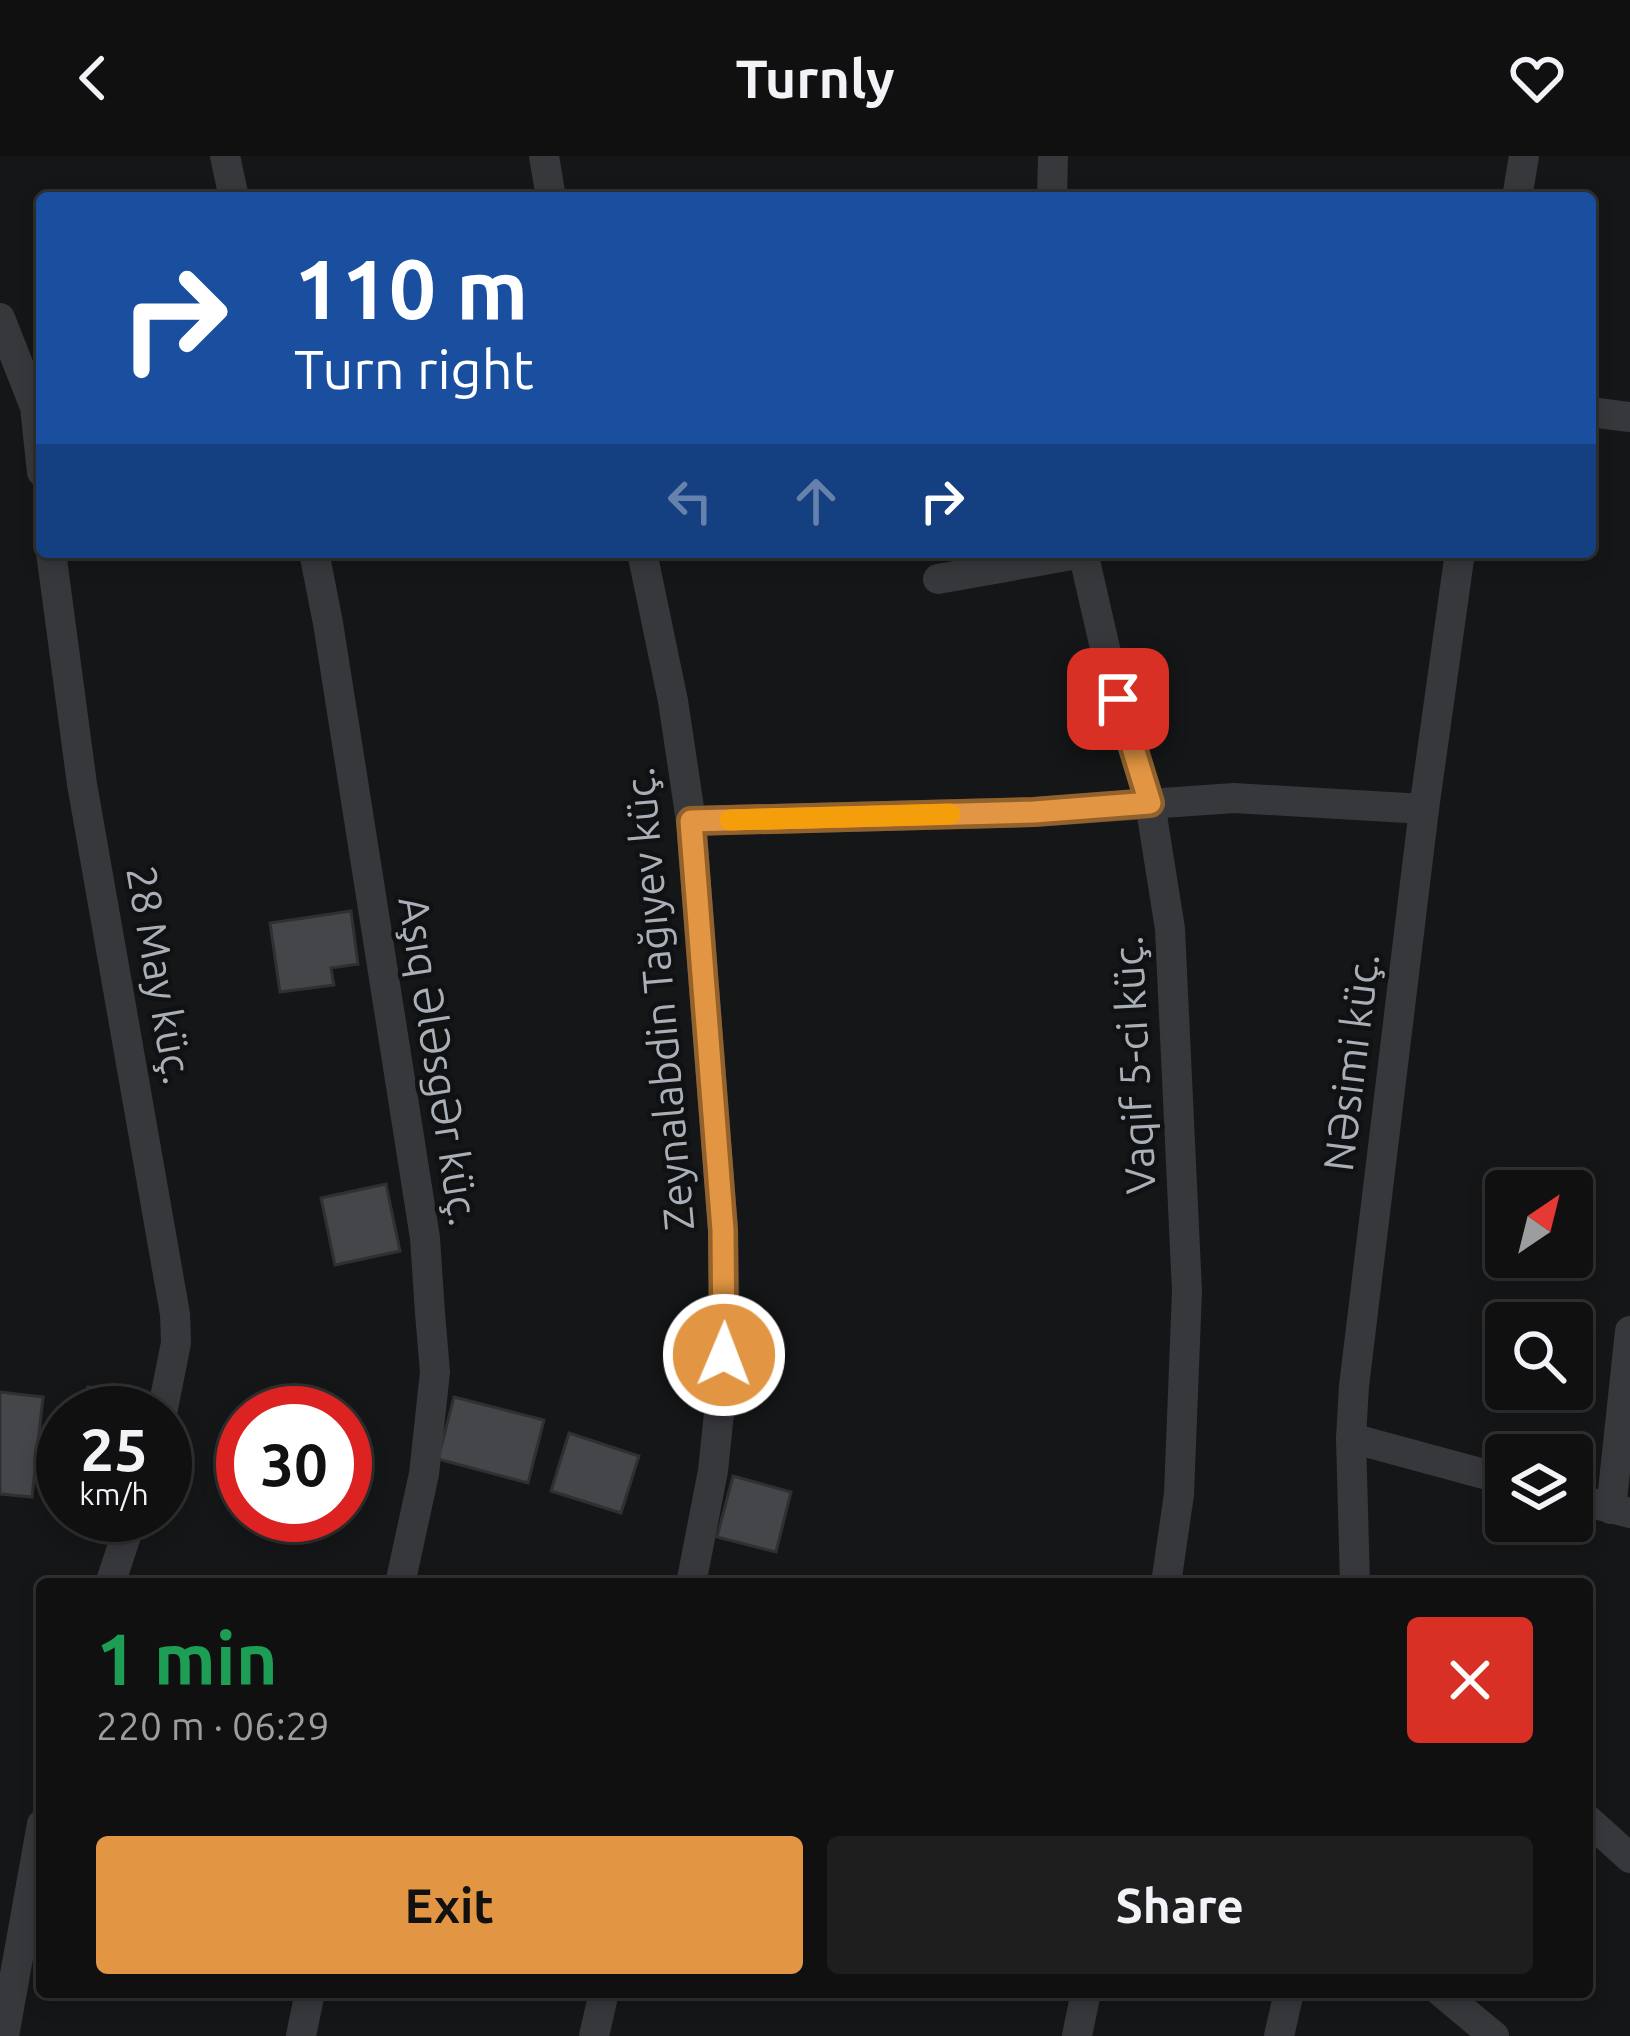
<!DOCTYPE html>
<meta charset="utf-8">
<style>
body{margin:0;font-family:Ubuntu,sans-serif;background:#1e1e1f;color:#f1f3f6;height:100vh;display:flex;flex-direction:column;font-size:45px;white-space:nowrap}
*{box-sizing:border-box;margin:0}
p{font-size:39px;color:#9c9d9f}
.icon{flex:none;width:66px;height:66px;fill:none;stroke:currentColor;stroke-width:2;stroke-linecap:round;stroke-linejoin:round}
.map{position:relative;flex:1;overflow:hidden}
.side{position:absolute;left:36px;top:1422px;width:1557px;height:420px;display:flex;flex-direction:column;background:#101011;border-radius:12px;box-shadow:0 6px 18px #0003,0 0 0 3px #303031}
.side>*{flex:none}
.top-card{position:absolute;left:36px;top:36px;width:1560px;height:366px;border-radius:12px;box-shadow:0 6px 18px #0003,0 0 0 3px #303031;background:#1a4fa0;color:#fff;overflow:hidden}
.needle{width:78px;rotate:35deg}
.fabs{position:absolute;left:1485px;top:1014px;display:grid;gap:24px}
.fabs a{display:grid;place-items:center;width:108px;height:108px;border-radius:12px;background:#101011;box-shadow:0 6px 18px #0003,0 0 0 3px #303031;font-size:60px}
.speed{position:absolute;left:36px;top:1230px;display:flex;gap:24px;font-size:60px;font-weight:700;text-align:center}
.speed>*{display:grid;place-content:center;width:156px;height:156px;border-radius:50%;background:#101011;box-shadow:0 6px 18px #0003,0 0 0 3px #303031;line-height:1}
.speed small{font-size:30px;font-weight:400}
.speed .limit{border:18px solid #d22;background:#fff;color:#111}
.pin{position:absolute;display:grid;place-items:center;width:102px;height:102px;color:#fff;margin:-51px;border-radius:24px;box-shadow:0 6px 18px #0006}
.me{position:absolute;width:132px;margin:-66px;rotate:1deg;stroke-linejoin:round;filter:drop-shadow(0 0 9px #0008)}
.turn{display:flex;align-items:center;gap:42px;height:252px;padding:0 60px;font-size:54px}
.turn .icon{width:156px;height:156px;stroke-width:2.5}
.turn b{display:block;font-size:84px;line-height:102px}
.lanes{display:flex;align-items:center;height:114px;padding:0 60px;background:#0003;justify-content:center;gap:60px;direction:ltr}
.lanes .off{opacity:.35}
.round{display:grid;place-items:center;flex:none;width:126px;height:126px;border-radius:12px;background:#1e1e1f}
.headline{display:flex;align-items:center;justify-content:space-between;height:204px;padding:0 60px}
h1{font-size:72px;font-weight:700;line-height:90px;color:#1e9e55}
.button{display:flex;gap:24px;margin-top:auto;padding:24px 60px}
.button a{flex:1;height:138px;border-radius:12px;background:#e29643;color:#111;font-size:48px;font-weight:700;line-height:138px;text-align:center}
.button a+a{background:#1e1e1f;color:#f1f3f6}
header{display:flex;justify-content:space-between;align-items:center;height:156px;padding:0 60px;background:#101011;font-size:54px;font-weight:700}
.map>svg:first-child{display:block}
.building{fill:#45464a;stroke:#303033;stroke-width:3}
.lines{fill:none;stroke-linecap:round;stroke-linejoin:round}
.minor{stroke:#37383c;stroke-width:30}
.route-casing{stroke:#93622c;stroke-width:30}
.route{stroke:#e29643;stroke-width:21}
.slow{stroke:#f59e0b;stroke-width:21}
.labels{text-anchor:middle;stroke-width:9;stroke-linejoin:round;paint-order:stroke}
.street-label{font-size:42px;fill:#a9afb6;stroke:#101112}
</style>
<header><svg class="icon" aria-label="back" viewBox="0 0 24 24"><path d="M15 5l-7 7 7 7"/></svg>Turnly<svg class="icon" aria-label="heart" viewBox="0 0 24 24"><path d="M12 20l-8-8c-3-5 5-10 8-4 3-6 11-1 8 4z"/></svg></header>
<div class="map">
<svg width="1630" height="1880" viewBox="0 0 1630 1880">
<rect width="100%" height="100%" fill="#151617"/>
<g class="building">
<path d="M351,755L358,808L331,812L334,829L280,836L270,767Z"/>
<path d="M386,1028L400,1095L335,1109L321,1042Z"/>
<path d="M88,1231L113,1236L108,1257H82Z"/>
<path d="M0,1236L43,1241L32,1341L0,1338Z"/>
<path d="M454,1241L544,1264L528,1327L438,1303Z"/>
<path d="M569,1277L639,1300L621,1357L551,1335Z"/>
<path d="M733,1320L791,1336L776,1396L717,1381Z"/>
</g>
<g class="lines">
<g class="minor">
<path d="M225,0L234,42"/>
<path d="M544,0L551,42"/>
<path d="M1052,42L1053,0"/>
<path d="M1517,42L1524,0"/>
<path d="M0,162L35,251L42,316"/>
<path d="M1590,256L1630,261"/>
<path d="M51,396L82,628L175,1158L176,1187L162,1257"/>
<path d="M314,396L328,467L425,1082L430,1157L435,1216L424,1318L400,1428"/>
<path d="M642,396L673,545L691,665L723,1074L725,1170L722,1228L713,1315L691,1428"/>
<path d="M1083,396L1110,514L1150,647L1170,773L1187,1135L1179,1338L1166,1428"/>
<path d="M938,423L1083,397"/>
<path d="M691,665L1034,656L1234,642L1424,653"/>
<path d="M1351,1282L1506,1324"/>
<path d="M1572,1342L1630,1357"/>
<path d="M1611,1353L1630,1175"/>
<path d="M110,1428L133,1359"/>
<path d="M1355,1428L1351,1282L1354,1230L1424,653L1460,396"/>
<path d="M1587,1663L1630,1702"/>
<path d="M1441,1836L1494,1880"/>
<path d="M4,1880L42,1668"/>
<path d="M301,1880L310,1836"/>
<path d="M594,1880L604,1836"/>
<path d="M1077,1880L1086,1836"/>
<path d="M1279,1880L1289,1836"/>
</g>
</g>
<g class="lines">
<defs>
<path id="route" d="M724,1199L723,1074L691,665L1034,656L1150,647L1118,543"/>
</defs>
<use href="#route" class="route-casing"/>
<use href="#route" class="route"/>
<path class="slow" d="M730,664L950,658"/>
</g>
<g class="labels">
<g class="street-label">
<text transform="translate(160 819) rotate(80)" y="15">28 May küç.</text>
<text transform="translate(659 843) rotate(-95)" y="15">Zeynalabdin Tağıyev küç.</text>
<text transform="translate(439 905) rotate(81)" y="15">Aşıq Ələsgər küç.</text>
<text transform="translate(1351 906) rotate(-83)" y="15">Nəsimi küç.</text>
<text transform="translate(1134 909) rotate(-93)" y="15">Vaqif 5-ci küç.</text>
</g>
</g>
</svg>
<div class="fabs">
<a><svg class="needle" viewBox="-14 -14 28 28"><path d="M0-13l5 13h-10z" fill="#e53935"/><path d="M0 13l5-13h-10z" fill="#9c9d9f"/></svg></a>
<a><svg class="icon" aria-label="search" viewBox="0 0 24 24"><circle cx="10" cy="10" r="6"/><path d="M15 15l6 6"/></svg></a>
<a><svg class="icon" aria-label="layers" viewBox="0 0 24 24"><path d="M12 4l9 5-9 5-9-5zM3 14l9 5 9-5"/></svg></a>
</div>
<div class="speed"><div>25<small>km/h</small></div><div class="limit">30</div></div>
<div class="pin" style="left:1118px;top:543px;background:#d93025"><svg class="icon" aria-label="arrive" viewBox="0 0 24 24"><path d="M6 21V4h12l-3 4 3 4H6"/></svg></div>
<svg class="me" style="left:724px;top:1199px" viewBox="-20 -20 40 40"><circle r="17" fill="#e29643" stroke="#fff" stroke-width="3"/><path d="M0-11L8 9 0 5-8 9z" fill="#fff"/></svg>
<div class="top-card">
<div class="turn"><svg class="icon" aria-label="right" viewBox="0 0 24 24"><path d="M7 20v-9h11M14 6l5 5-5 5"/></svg><div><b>110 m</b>Turn right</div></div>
<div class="lanes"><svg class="icon off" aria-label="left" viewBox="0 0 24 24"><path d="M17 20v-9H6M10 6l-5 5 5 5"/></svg><svg class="icon off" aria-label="ahead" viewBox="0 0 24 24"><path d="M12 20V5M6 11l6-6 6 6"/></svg><svg class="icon" aria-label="right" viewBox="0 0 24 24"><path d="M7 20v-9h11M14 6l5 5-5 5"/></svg></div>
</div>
<section class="side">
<div class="headline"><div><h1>1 min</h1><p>220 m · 06:29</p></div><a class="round" style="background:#d93025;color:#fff"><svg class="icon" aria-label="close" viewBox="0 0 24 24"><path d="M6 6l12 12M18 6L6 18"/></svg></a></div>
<div class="button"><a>Exit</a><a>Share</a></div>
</section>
</div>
